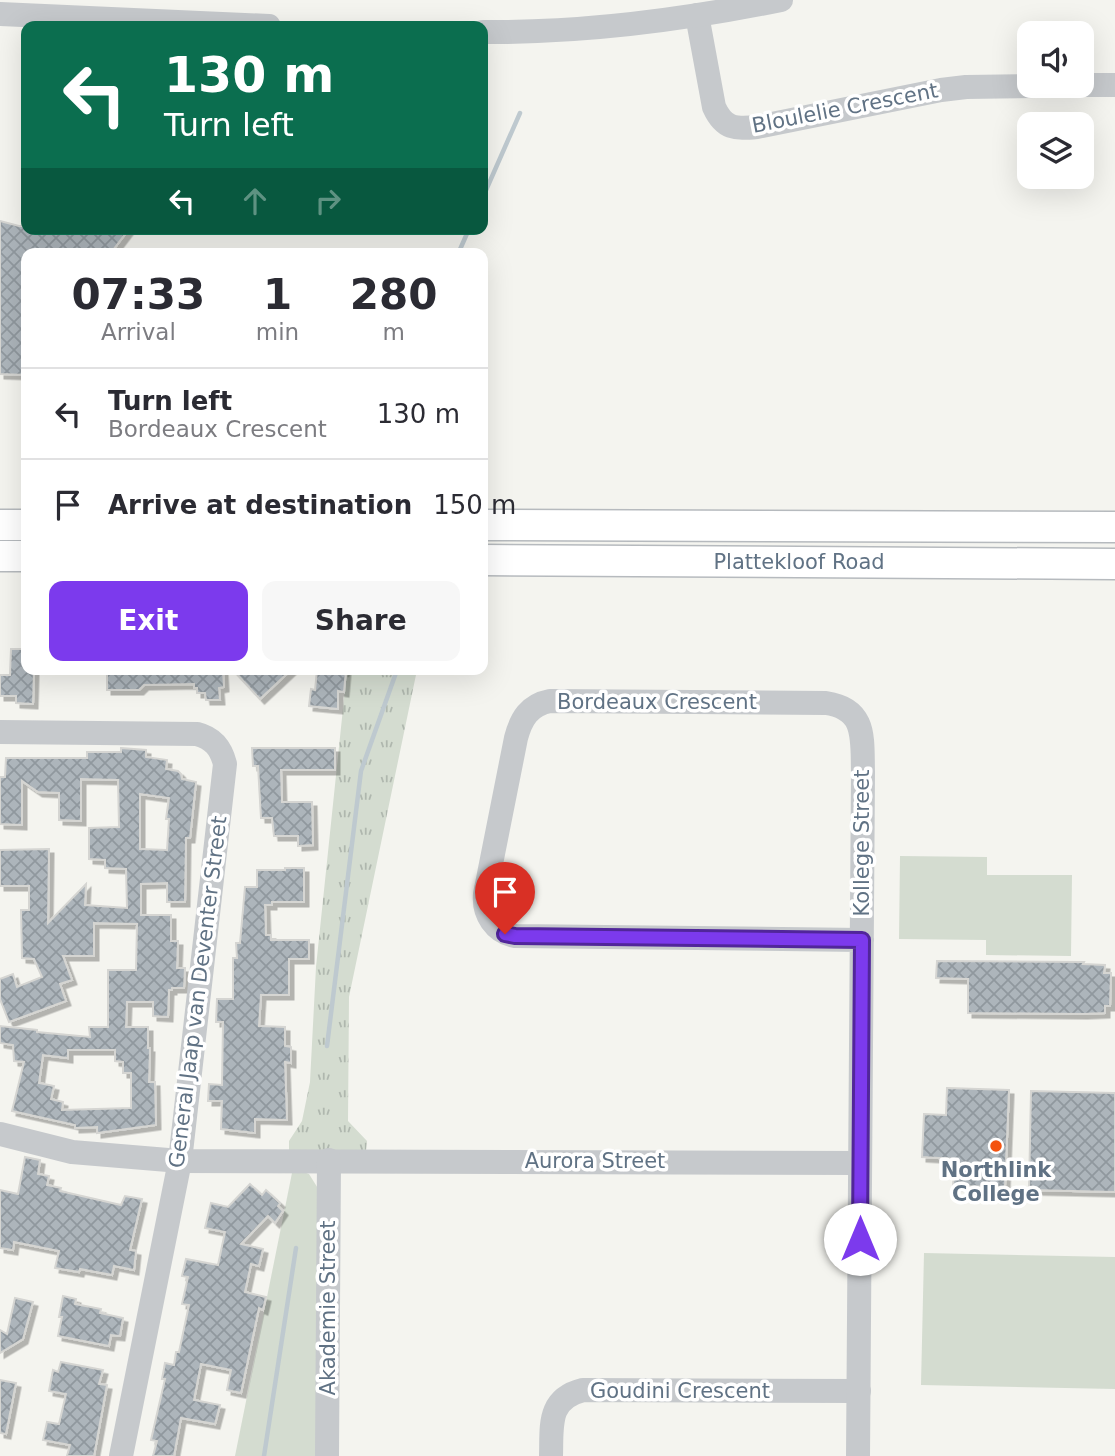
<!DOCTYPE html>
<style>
body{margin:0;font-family:"DejaVu Sans",sans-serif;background:#f7f7f7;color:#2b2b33;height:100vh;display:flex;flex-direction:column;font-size:26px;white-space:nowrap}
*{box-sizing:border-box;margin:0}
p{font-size:23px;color:#7c7c81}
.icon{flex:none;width:38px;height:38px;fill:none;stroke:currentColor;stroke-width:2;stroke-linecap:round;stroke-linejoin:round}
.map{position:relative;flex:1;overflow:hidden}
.drawer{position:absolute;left:21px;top:248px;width:467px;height:427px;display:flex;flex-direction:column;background:#fff;border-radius:14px;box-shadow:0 7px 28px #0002}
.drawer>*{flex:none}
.top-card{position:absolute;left:21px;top:21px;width:467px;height:214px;border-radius:14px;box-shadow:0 7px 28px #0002;background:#0b6e4f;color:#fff;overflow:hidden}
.fabs{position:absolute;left:1017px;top:21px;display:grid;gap:14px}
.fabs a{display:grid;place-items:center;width:77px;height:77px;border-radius:14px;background:#fff;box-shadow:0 7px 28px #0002;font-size:35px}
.pin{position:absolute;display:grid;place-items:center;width:60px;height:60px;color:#fff;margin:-72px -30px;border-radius:50% 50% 50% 0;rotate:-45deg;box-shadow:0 0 7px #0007}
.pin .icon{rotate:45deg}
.me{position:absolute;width:77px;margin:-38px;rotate:0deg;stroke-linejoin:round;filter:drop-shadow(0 0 5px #0008)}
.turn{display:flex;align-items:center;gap:24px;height:147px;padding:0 28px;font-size:32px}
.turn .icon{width:91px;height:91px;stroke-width:2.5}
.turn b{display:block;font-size:49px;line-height:60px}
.lanes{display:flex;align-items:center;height:66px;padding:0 28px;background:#0003;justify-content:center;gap:35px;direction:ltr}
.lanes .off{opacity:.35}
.eta{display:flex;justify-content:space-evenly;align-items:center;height:119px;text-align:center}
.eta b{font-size:42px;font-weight:800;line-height:49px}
.primary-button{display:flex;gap:14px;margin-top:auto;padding:14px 28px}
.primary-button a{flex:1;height:80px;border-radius:14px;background:#7c3aed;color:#fff;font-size:28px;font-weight:800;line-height:80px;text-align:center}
.primary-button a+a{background:#f7f7f7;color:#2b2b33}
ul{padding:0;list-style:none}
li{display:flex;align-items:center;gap:21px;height:91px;padding:0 28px;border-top:2px solid #e1e1e2}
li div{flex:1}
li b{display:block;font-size:26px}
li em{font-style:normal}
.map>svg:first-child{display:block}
.grass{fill:url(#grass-tufts)}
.park{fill:#d4dcd0}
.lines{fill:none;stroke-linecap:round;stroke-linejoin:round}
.stream{stroke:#bec9cf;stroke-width:4.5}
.building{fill:url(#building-cross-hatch);stroke:#d5d5d2;stroke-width:2;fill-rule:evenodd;filter:url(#shadow)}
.major-casing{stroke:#b6babe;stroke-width:33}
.minor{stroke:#c6c9cc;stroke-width:24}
.major{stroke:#fff;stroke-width:30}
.route-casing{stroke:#51269a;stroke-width:18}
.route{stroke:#7c3aed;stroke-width:12}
.poi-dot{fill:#f4520f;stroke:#fff;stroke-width:2.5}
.labels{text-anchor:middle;stroke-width:7;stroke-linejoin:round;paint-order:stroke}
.street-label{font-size:21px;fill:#607284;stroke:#fff}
.poi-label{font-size:21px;font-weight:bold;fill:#607284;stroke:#fff}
</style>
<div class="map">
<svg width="1115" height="1456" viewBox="0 0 1115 1456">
<defs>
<pattern id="grass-tufts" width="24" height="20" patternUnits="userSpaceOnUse" patternTransform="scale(1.75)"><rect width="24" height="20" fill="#d4dcd0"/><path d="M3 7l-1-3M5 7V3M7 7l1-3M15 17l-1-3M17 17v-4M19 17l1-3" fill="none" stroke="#afb7ae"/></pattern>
<pattern id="building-cross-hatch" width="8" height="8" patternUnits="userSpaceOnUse" patternTransform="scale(1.75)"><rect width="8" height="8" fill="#adb5bb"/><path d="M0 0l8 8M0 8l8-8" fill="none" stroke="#90989e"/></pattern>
<filter id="shadow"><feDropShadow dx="4.5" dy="4.5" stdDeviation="0" flood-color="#0004"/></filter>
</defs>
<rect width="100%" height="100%" fill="#f4f4ef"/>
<path class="grass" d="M347,670H417L349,997L348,1121L367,1141L366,1151L289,1150V1141L302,1121L310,1082L316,967Z"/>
<g class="park">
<path d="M900,856L987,857V875H1072L1071,956L986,955V940L899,939Z"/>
<path d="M293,1168L309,1174L319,1190L318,1456H235Z"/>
<path d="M924,1253L1115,1257V1389L921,1385Z"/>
</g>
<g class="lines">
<g class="stream">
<path d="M483,197L520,113"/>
<path d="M458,254L469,229"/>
<path d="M327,1046L361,771L397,670"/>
<path d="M264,1456L296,1248"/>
</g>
</g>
<g class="building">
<path d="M0,221L19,226H26V229H129L110,254H26V375L0,374Z"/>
<path d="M11,649H26V670H34L33,704L16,703V696H0V675H10Z"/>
<path d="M223,670L224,687L219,688L220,700H206L205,693H197V688H194V684L144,685L139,690H107V671Z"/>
<path d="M233,670H291L260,699Z"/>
<path d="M317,670H346L344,692L338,691V709L309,706L311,689L315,690Z"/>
<path d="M121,748L146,750V757L167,760L166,769L178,771L181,774L182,779L196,782L190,838H186L185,902H167V883L141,884V915H171V941H178L177,968H185L184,988H172V990H169L168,1017L153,1016V1002H127L126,1027H148V1048H150L149,1082H155L156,1125L97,1133V1127L75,1128V1125L12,1111L24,1062L14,1061L13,1045L0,1043V1026L37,1030V1032L90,1037L89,1027H108V970H136L137,924L94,923V956H63L72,980L60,984L66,1001L9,1022L0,999V979L13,974L17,987L42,977L34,959L22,958L21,910H29V886H0V850L49,849L48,923L86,884L85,905L127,908L126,869L105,868V860L89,859V828L119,827L118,780L81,779V821L59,820V793L38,792L22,781V825L0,824V777H5L6,758H87V752H121ZM140,794L169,798L166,819H169L167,850L140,849ZM68,1050H115V1061L123,1062V1073H131V1108L62,1110L63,1102L51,1099L54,1086L39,1083L43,1055L68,1058Z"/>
<path d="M252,748H335V770H281L282,802H312L313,845L298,846V836H274L272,818H261L258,766H253Z"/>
<path d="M285,868H304V902H272V905H265L266,935H271V940H309V959H289V995H261L259,1026L285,1027V1046L291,1047V1063L285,1062L287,1120L255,1119V1133L221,1129L222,1101H208L209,1084L222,1085L223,1022H216L217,999H233V958H237L236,943H240L245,887H257V870H285Z"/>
<path d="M937,961L1084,962L1083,964L1105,965L1104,973H1111L1110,1006H1105V1013L1083,1014L968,1013V979L936,978Z"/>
<path d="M947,1088L1009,1090L1005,1187L953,1186L955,1159L922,1157L924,1114L946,1115Z"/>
<path d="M1031,1091L1115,1093V1192L1029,1190Z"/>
<path d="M25,1157L40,1160L38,1174L49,1176L47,1185L61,1188L60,1191L121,1205L125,1196L142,1199L130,1250L136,1251L134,1270L114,1266L112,1275L80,1269L79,1272L55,1268L59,1251L14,1242L13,1250L0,1248V1190L18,1194Z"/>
<path d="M250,1184L262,1195L266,1190L280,1203L278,1206L283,1211L275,1223L268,1216L241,1244L263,1249L259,1266L251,1264L245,1292L266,1297L263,1310L259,1308L241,1393L227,1390L231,1370L201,1364L194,1400L220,1405L215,1424L181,1418L174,1456H153L157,1441L151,1440L165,1379H162L165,1363L174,1365L176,1352H179L189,1305L182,1304L188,1277L182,1276L186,1259L218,1265L225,1232L205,1228L211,1203L228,1207Z"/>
<path d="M63,1296L76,1299L75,1304L101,1309L100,1313L123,1318L120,1336L111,1335L109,1346L58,1336L62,1317H59Z"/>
<path d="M15,1298L33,1302L23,1339L0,1353V1330L7,1334Z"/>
<path d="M61,1362L103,1370L99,1384L107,1385L94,1456H67L70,1445L43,1440L47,1422L59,1424L66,1394L49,1391L53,1370L58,1372Z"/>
<path d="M0,1380L16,1383L6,1434L0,1433Z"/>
</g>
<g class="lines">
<defs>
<g id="major">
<path d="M0,525H26"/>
<path d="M483,525L1115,527"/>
<path d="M0,556H26"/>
<path d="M483,560L1115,564"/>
</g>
</defs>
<use href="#major" class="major-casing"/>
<g class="minor">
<path d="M0,14L269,26"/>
<path d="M697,15L714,107C724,129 735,129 757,127L941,90L966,87L1037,86"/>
<path d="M483,32C583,33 683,20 781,0"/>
<path d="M1082,85H1115"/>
<path d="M0,732L197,734C213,738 221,748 225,764L180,1161L121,1456"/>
<path d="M0,1134L72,1152L180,1161L860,1163"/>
<path d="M327,1456L329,1160"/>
<path d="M551,1456C552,1426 547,1399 583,1390L859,1391"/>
<path d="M858,1456L863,772C862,739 867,709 826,703L550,701C529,705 521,719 516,738L485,894C483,914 495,932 515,936L862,940"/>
</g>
<use href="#major" class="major"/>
</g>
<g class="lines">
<defs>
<path id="route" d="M505,934L515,936L862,940L860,1239"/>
</defs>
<use href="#route" class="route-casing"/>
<use href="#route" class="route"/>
</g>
<circle class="poi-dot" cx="996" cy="1146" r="7"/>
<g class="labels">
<g class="street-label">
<text transform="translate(845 108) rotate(-11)" y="7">Bloulelie Crescent</text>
<text x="799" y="569">Plattekloof Road</text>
<text x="657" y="709">Bordeaux Crescent</text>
<text transform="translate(862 843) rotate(-90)" y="7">Kollege Street</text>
<text transform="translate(198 992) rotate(-83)" y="7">General Jaap van Deventer Street</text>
<text x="595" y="1168">Aurora Street</text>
<text transform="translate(328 1308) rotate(-90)" y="7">Akademie Street</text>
<text x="680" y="1398">Goudini Crescent</text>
</g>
<g class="poi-label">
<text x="996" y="1177">Northlink<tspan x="996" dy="24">College</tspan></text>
</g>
</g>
</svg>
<div class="fabs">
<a><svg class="icon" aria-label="sound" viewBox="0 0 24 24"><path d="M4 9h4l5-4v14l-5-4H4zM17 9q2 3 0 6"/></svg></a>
<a><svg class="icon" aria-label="layers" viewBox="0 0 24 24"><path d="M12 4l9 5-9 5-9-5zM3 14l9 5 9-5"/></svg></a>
</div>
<div class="pin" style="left:505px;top:934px;background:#d93025"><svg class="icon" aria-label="arrive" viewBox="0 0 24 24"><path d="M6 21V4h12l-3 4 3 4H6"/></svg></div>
<svg class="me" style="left:860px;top:1239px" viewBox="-20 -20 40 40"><circle r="19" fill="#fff"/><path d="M0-13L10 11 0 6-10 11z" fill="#7c3aed"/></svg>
<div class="top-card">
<div class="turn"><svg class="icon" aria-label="left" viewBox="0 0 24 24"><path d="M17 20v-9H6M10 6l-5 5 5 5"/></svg><div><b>130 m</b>Turn left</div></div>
<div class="lanes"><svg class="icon" aria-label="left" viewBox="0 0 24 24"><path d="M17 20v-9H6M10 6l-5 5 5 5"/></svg><svg class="icon off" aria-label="ahead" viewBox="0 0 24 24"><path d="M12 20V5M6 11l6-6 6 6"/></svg><svg class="icon off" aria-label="right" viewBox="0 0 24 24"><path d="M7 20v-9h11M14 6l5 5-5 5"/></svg></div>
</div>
<section class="drawer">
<div class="eta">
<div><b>07:33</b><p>Arrival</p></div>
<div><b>1</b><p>min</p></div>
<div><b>280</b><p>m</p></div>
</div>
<ul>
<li><svg class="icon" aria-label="left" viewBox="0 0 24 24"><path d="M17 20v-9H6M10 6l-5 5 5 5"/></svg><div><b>Turn left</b><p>Bordeaux Crescent</p></div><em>130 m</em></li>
<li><svg class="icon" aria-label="arrive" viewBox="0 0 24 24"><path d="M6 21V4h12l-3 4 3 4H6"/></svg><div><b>Arrive at destination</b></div><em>150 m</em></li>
</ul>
<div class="primary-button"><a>Exit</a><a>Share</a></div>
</section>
</div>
